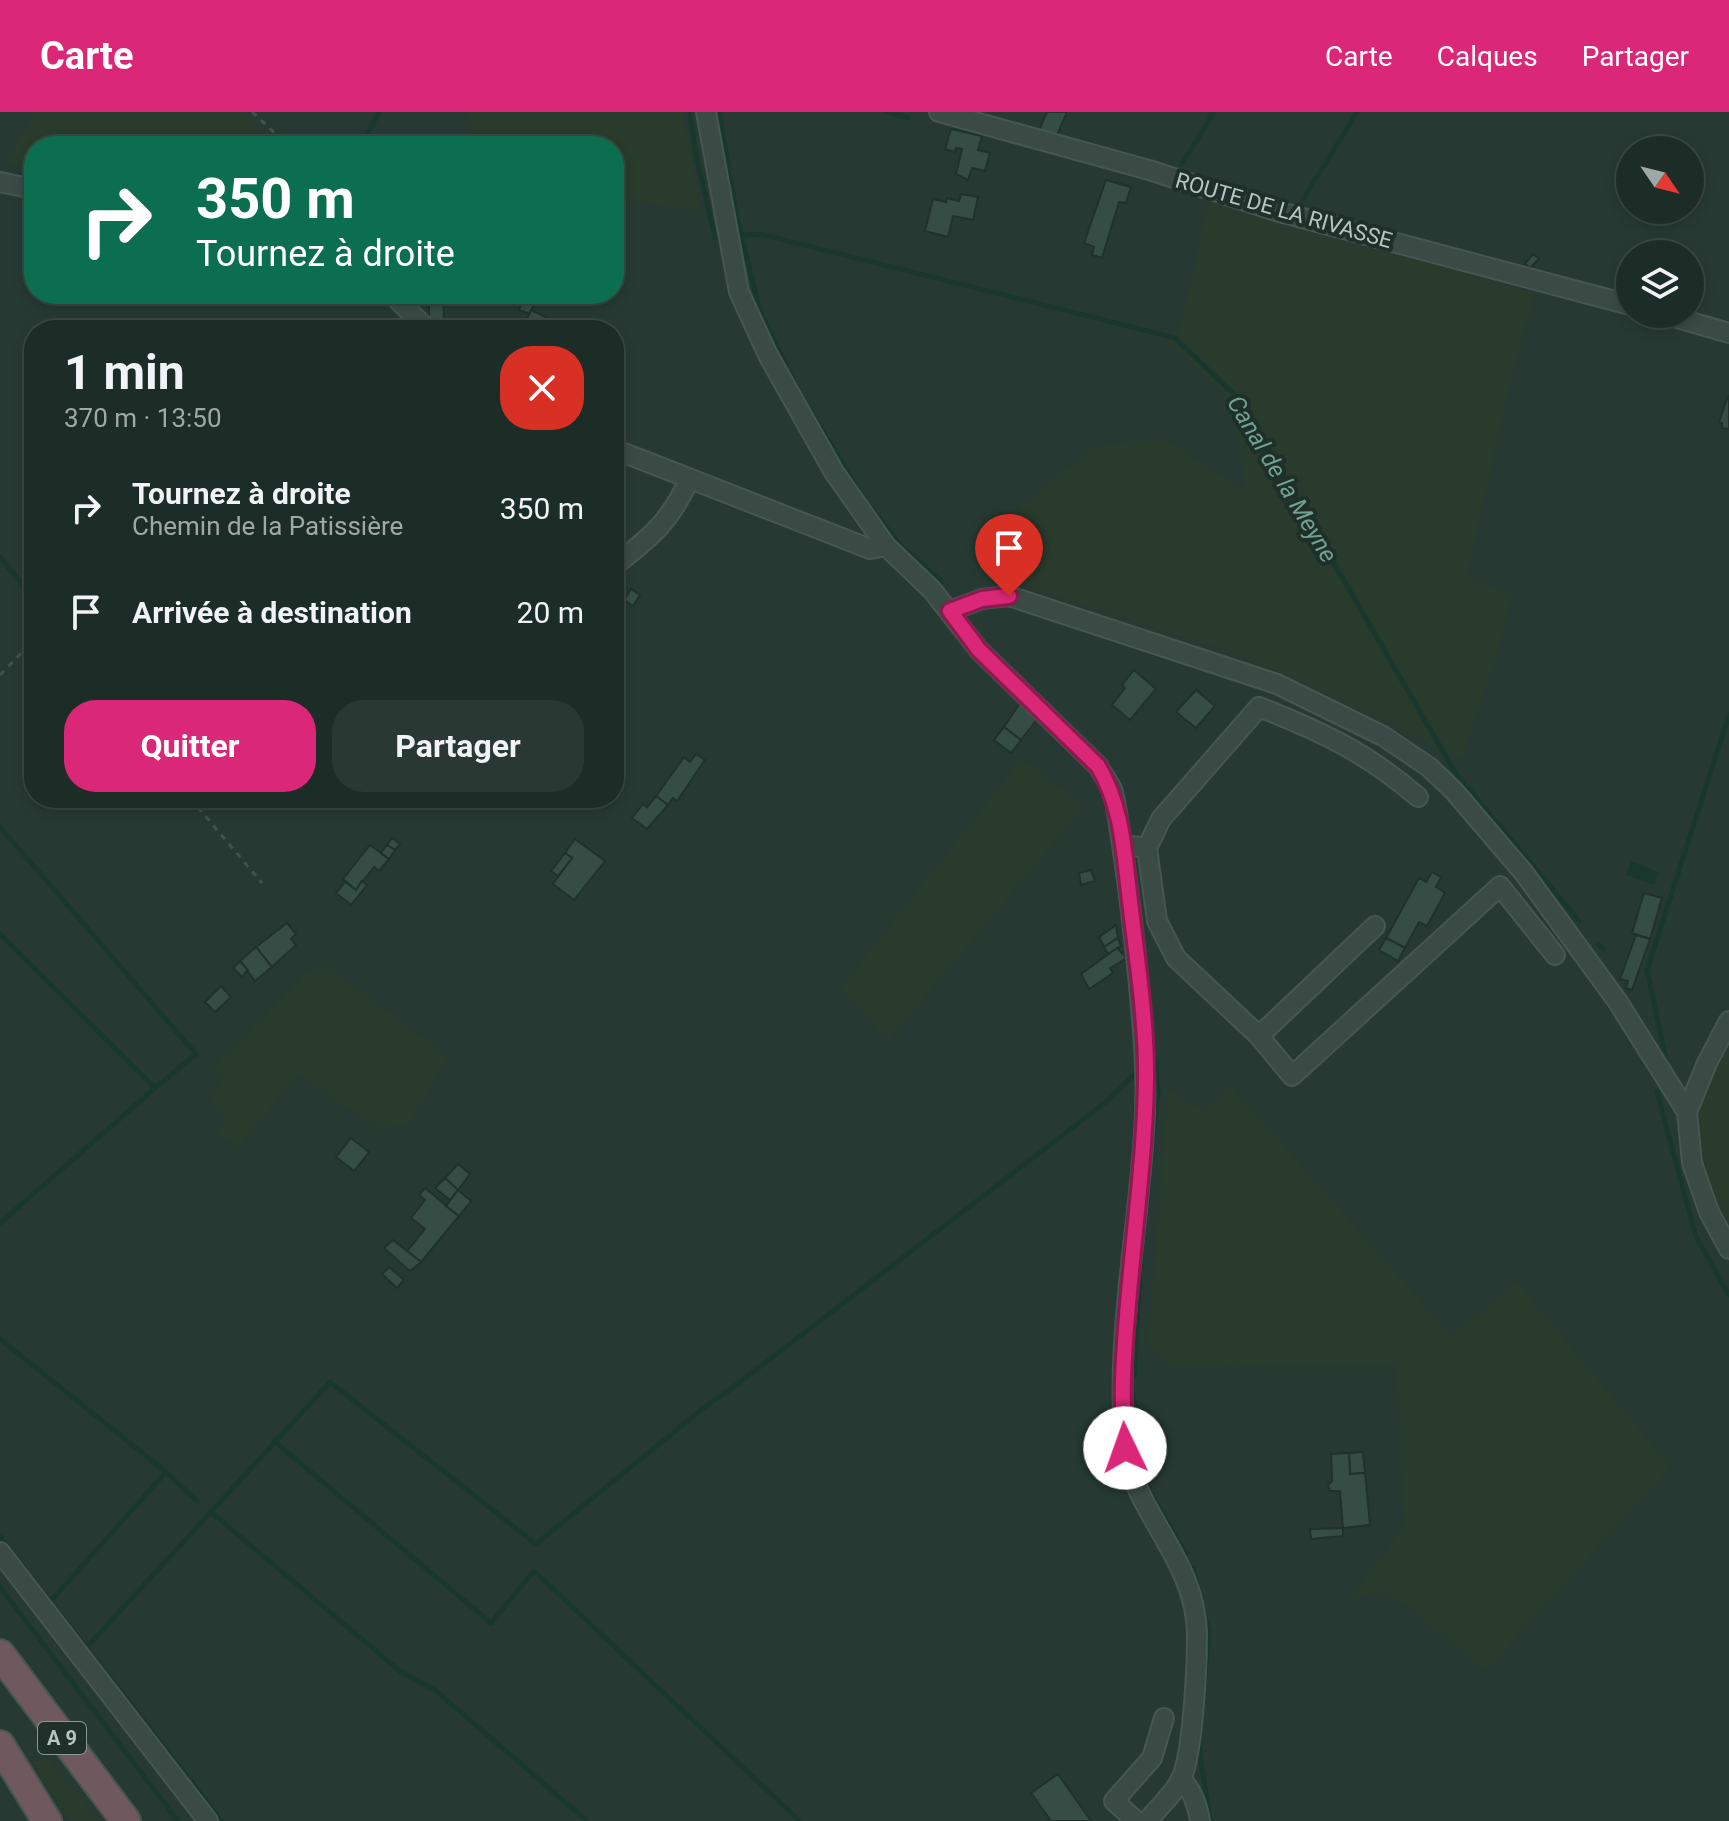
<!DOCTYPE html>
<html lang="fr">
<meta charset="utf-8">
<style>
body{margin:0;font-family:Roboto,sans-serif;background:#293832;color:#f1f3f6;height:100vh;display:flex;flex-direction:column;font-size:30px;white-space:nowrap}
*{box-sizing:border-box;margin:0}
p{font-size:26px;color:#a0a7a7}
.icon{flex:none;width:44px;height:44px;fill:none;stroke:currentColor;stroke-width:2;stroke-linecap:round;stroke-linejoin:round}
.map{position:relative;flex:1;overflow:hidden}
.panel{position:absolute;left:24px;top:208px;width:600px;height:488px;display:flex;flex-direction:column;background:#1c2c26;border-radius:32px;box-shadow:0 4px 12px #0003,0 0 0 2px #3a4843}
.panel>*{flex:none}
.top-card{position:absolute;left:24px;top:24px;width:600px;height:168px;border-radius:32px;box-shadow:0 4px 12px #0003,0 0 0 2px #3a4843;background:#0b6e4f;color:#fff;overflow:hidden}
.needle{width:52px;rotate:125deg}
.controls{position:absolute;left:1616px;top:24px;display:grid;gap:16px}
.controls a{display:grid;place-items:center;width:88px;height:88px;border-radius:50%;background:#1c2c26;box-shadow:0 4px 12px #0003,0 0 0 2px #3a4843;font-size:40px}
.pin{position:absolute;display:grid;place-items:center;width:68px;height:68px;color:#fff;margin:-82px -34px;border-radius:50% 50% 50% 0;rotate:-45deg;box-shadow:0 0 8px #0007}
.pin .icon{rotate:45deg}
.me{position:absolute;width:88px;margin:-44px;rotate:357deg;stroke-linejoin:round;filter:drop-shadow(0 0 6px #0008)}
.turn{display:flex;align-items:center;gap:28px;height:168px;padding:0 40px;font-size:36px}
.turn .icon{width:104px;height:104px;stroke-width:2.5}
.turn b{display:block;font-size:56px;line-height:68px}
.round{display:grid;place-items:center;flex:none;width:84px;height:84px;border-radius:32px;background:#293832}
.summary{display:flex;align-items:center;justify-content:space-between;height:136px;padding:0 40px}
h1{font-size:48px;font-weight:700;line-height:60px}
.button{display:flex;gap:16px;margin-top:auto;padding:16px 40px}
.button a{flex:1;height:92px;border-radius:32px;background:#db2777;color:#fff;font-size:32px;font-weight:700;line-height:92px;text-align:center}
.button a+a{background:#293832;color:#f1f3f6}
ul{padding:0;list-style:none}
li{display:flex;align-items:center;gap:24px;height:104px;padding:0 40px}
li div{flex:1}
li b{display:block;font-size:30px}
li em{font-style:normal}
header{display:flex;align-items:center;gap:48px;box-sizing:border-box;height:112px;padding:0 40px;background:#db2777;color:#fff}
header strong{font-size:38px}
nav{display:flex;gap:44px;margin-inline-start:auto;font-size:28px}
.map>svg:first-child{display:block}
.green{fill:#283b2c}
.water{fill:#1a372e}
.lines{fill:none;stroke-linecap:round;stroke-linejoin:round}
.stream{stroke:#1a372e;stroke-width:5}
.building{fill:#364d46;stroke:#21312c;stroke-width:2}
.minor-casing{stroke:#465651;stroke-width:22}
.highway-casing{stroke:#455550;stroke-width:32}
.path{stroke:#415344;stroke-width:3;stroke-dasharray:6 6;stroke-linecap:butt}
.minor{stroke:#3a4b45;stroke-width:18}
.highway{stroke:#70585f;stroke-width:28}
.route-casing{stroke:#8e194d;stroke-width:20}
.route{stroke:#db2777;stroke-width:14}
.labels{text-anchor:middle;stroke-width:8;stroke-linejoin:round;paint-order:stroke}
.shield{fill:#1f2f2a;stroke:#889994;stroke-width:2}
.shield-label{font-size:20px;font-weight:bold;fill:#b5c6c1}
.street-label{font-size:22px;fill:#b5c6c1;stroke:#1f2f2a}
.water-label{font-size:24px;font-style:italic;fill:#72a191;stroke:#1f2f2a}
</style>
<header>
<strong>Carte</strong>
<nav><a>Carte</a><a>Calques</a><a>Partager</a></nav>
</header>
<div class="map">
<svg width="1729" height="1709" viewBox="0 0 1729 1709">
<rect width="100%" height="100%" fill="#263a33"/>
<g class="green">
<path d="M35,0H242L279,34H34V57L4,53Z"/>
<path d="M468,0H682L701,100L614,85V34H467L471,24Z"/>
<path d="M1208,89L1535,181L1510,273L1467,466L1513,481L1496,547L1462,648L1390,612L1241,544L1027,474L1014,399L1093,335L1163,325L1245,379L1233,289L1168,231L1180,218Z"/>
<path d="M1022,646L1084,694L888,929L840,877Z"/>
<path d="M325,853L448,944L408,1013L378,1016L298,962L239,1035L215,1022L227,1008L210,988L224,965L212,957L307,860Z"/>
<path d="M1729,927V1118C1710,1080 1688,1033 1699,990C1704,968 1719,947 1729,927Z"/>
<path d="M1232,975L1451,1223L1517,1170L1671,1355L1486,1558L1388,1480L1347,1488L1404,1416L1396,1253L1171,1255L1148,1233L1168,977L1203,999Z"/>
<path d="M48,1646L99,1709H70L32,1650Z"/>
</g>
<path class="water" d="M1631,749L1659,760L1654,773L1626,763Z"/>
<g class="lines">
<g class="stream">
<path d="M690,0L695,39L715,126L721,125"/>
<path d="M719,0L737,105L760,199L798,278L864,387L901,434L941,469"/>
<path d="M887,0L908,6"/>
<path d="M361,34L379,0"/>
<path d="M1182,52L1214,0"/>
<path d="M11,63L34,66"/>
<path d="M1304,86L1357,0"/>
<path d="M736,124L760,122L1175,226L1239,287L1456,662L1579,809"/>
<path d="M0,445L34,487"/>
<path d="M0,715L196,942L155,976L0,822"/>
<path d="M1599,833L1603,837"/>
<path d="M1665,955L1666,948L1647,858L1729,603"/>
<path d="M1657,980L1696,1125L1729,1183"/>
<path d="M1146,1097L1158,978L1152,924"/>
<path d="M0,1111L155,976"/>
<path d="M0,1227L166,1360"/>
<path d="M1134,1264L1141,1143"/>
<path d="M1133,1282L1140,1350L1153,1385L1186,1442"/>
<path d="M274,1329L491,1511L534,1459L800,1709"/>
<path d="M211,1400L401,1560L435,1578L587,1709"/>
<path d="M0,1425L222,1709"/>
<path d="M1193,1456L1209,1520L1204,1573"/>
<path d="M0,1475L178,1709"/>
<path d="M50,1490L166,1360L197,1389"/>
<path d="M87,1535L330,1270L536,1432L711,1290L727,1280L1106,990L1139,958"/>
<path d="M1198,1627L1210,1709"/>
</g>
</g>
<g class="building">
<path d="M1047,0H1067L1055,28L1037,23Z"/>
<path d="M951,17L982,24L978,38L990,41L985,59L972,56L968,68L956,62L962,37L956,36L955,40L945,37Z"/>
<path d="M1106,68L1131,75L1126,91L1119,90L1102,146L1092,143L1094,135L1084,131Z"/>
<path d="M961,82L978,85L973,108L953,104L948,125L925,119L933,87L946,90L947,86L959,89Z"/>
<path d="M1533,142L1539,147L1530,156L1525,152Z"/>
<path d="M429,182H443L444,210H429Z"/>
<path d="M523,188L534,192L530,202L519,198Z"/>
<path d="M531,198L550,207L546,218L525,211Z"/>
<path d="M525,211L540,218H522Z"/>
<path d="M1728,284H1729V317L1722,316V311L1719,310Z"/>
<path d="M631,477L640,483L633,494L624,488Z"/>
<path d="M1134,558L1156,577L1130,608L1112,593L1125,576L1122,573Z"/>
<path d="M1196,578L1215,594L1196,616L1176,600Z"/>
<path d="M1020,591L1038,606L1021,628L1004,615Z"/>
<path d="M1004,615L1021,628L1011,641L994,628Z"/>
<path d="M696,642L705,648L677,689L673,686L668,693L656,684L684,645L690,650Z"/>
<path d="M656,684L668,693L647,717L632,706L643,692L647,695Z"/>
<path d="M392,726L400,732L395,738L387,733Z"/>
<path d="M575,727L605,749L574,788L553,772L572,746L565,741Z"/>
<path d="M370,733L389,747L379,759L374,755L356,778L343,767Z"/>
<path d="M387,733L395,738L389,747L381,741Z"/>
<path d="M565,741L572,746L558,764L551,759Z"/>
<path d="M1091,758L1095,769L1081,773L1079,761Z"/>
<path d="M1432,760L1441,765L1436,775L1445,781L1427,814L1419,810L1405,836L1386,826L1419,766L1426,770Z"/>
<path d="M362,769L367,773L351,793L336,781L345,770L356,778Z"/>
<path d="M1644,781L1662,786L1650,827L1632,821Z"/>
<path d="M287,811L296,822L291,827L296,833L272,855L256,835Z"/>
<path d="M1116,813L1118,826L1104,835L1099,825Z"/>
<path d="M1636,823L1650,827L1632,878L1626,876L1628,869L1620,867Z"/>
<path d="M1118,826L1121,834L1108,842L1104,835Z"/>
<path d="M1386,826L1405,836L1398,849L1379,838Z"/>
<path d="M256,835L272,855L255,869L240,849Z"/>
<path d="M1117,836L1127,846L1110,856L1113,861L1089,877L1081,862Z"/>
<path d="M240,849L248,858L242,865L233,856Z"/>
<path d="M221,874L231,885L215,900L205,890Z"/>
<path d="M351,1026L369,1040L354,1059L336,1045Z"/>
<path d="M458,1052L470,1062L458,1078L445,1066Z"/>
<path d="M445,1066L458,1078L450,1088L435,1076Z"/>
<path d="M425,1076L459,1104L421,1150L407,1139L425,1117L411,1106L425,1088L419,1083Z"/>
<path d="M458,1078L471,1089L459,1104L446,1094Z"/>
<path d="M393,1128L421,1150L410,1159L384,1136Z"/>
<path d="M389,1155L404,1168L397,1176L382,1162Z"/>
<path d="M1363,1340L1365,1361L1350,1362L1349,1341Z"/>
<path d="M1349,1341L1350,1362L1365,1361L1370,1413L1343,1416L1340,1379H1330L1328,1373L1332,1369L1331,1342Z"/>
<path d="M1343,1416V1424L1311,1427L1310,1417Z"/>
<path d="M1058,1662L1091,1709H1051L1031,1681Z"/>
</g>
<g class="lines">
<defs>
<g id="minor">
<path d="M706,0L739,180L768,243L834,360L886,434L932,478L979,538L1098,654L1112,677L1115,689C1125,747 1132,805 1138,863C1143,915 1148,967 1144,1020C1138,1123 1115,1229 1125,1333C1132,1399 1197,1448 1197,1523C1197,1553 1193,1643 1181,1667C1174,1682 1158,1696 1147,1709"/>
<path d="M939,0L1149,58L1276,99L1630,193"/>
<path d="M0,70L34,77"/>
<path d="M392,182L428,218"/>
<path d="M1663,202L1729,221"/>
<path d="M614,337L870,437L886,434"/>
<path d="M614,454C651,425 669,411 689,368"/>
<path d="M950,499L982,487L1009,484L1277,572L1383,624L1429,655L1454,679L1524,761L1618,890L1687,1000L1692,1051L1709,1100L1729,1137"/>
<path d="M1123,733L1147,736L1157,809L1176,846L1259,924L1292,964L1500,774L1555,843"/>
<path d="M1147,736L1161,707L1259,595C1321,619 1367,641 1418,685"/>
<path d="M1259,924L1375,814"/>
<path d="M1687,1000L1707,951L1729,909"/>
<path d="M0,1440L208,1709"/>
<path d="M1181,1667C1193,1680 1197,1692 1200,1709"/>
<path d="M1136,1709L1114,1689L1152,1646L1164,1606"/>
</g>
<g id="highway">
<path d="M0,1542L126,1709"/>
<path d="M0,1633L47,1709"/>
</g>
</defs>
<use href="#minor" class="minor-casing"/>
<use href="#highway" class="highway-casing"/>
<g class="path">
<path d="M252,0L289,34"/>
<path d="M0,563L34,528"/>
<path d="M190,686L262,771"/>
</g>
<use href="#minor" class="minor"/>
<use href="#highway" class="highway"/>
</g>
<g class="lines">
<defs>
<path id="route" d="M1009,484L982,487L950,499L979,538L1098,654C1123,696 1124,742 1130,789C1137,849 1147,911 1146,971C1144,1071 1126,1170 1123,1269C1122,1291 1124,1314 1125,1336"/>
</defs>
<use href="#route" class="route-casing"/>
<use href="#route" class="route"/>
</g>
<g class="labels">
<rect class="shield" x="38" y="1610" width="48" height="32" rx="6"/>
<g class="shield-label">
<text x="62" y="1633">A 9</text>
</g>
<g class="street-label">
<text transform="translate(1284 98) rotate(16)" y="8">ROUTE DE LA RIVASSE</text>
</g>
<g class="water-label">
<text transform="translate(1282 367) rotate(59)" y="8">Canal de la Meyne</text>
</g>
</g>
</svg>
<div class="controls">
<a><svg class="needle" viewBox="-14 -14 28 28"><path d="M0-13l5 13h-10z" fill="#e53935"/><path d="M0 13l5-13h-10z" fill="#a0a7a7"/></svg></a>
<a><svg class="icon" aria-label="layers" viewBox="0 0 24 24"><path d="M12 4l9 5-9 5-9-5zM3 14l9 5 9-5"/></svg></a>
</div>
<div class="pin" style="left:1009px;top:484px;background:#d93025"><svg class="icon" aria-label="arrive" viewBox="0 0 24 24"><path d="M6 21V4h12l-3 4 3 4H6"/></svg></div>
<svg class="me" style="left:1125px;top:1336px" viewBox="-20 -20 40 40"><circle r="19" fill="#fff"/><path d="M0-13L10 11 0 6-10 11z" fill="#db2777"/></svg>
<div class="top-card">
<div class="turn"><svg class="icon" aria-label="right" viewBox="0 0 24 24"><path d="M7 20v-9h11M14 6l5 5-5 5"/></svg><div><b>350 m</b>Tournez à droite</div></div>
</div>
<section class="panel">
<div class="summary"><div><h1>1 min</h1><p>370 m · 13:50</p></div><a class="round" style="background:#d93025;color:#fff"><svg class="icon" aria-label="close" viewBox="0 0 24 24"><path d="M6 6l12 12M18 6L6 18"/></svg></a></div>
<ul>
<li><svg class="icon" aria-label="right" viewBox="0 0 24 24"><path d="M7 20v-9h11M14 6l5 5-5 5"/></svg><div><b>Tournez à droite</b><p>Chemin de la Patissière</p></div><em>350 m</em></li>
<li><svg class="icon" aria-label="arrive" viewBox="0 0 24 24"><path d="M6 21V4h12l-3 4 3 4H6"/></svg><div><b>Arrivée à destination</b></div><em>20 m</em></li>
</ul>
<div class="button"><a>Quitter</a><a>Partager</a></div>
</section>
</div>
